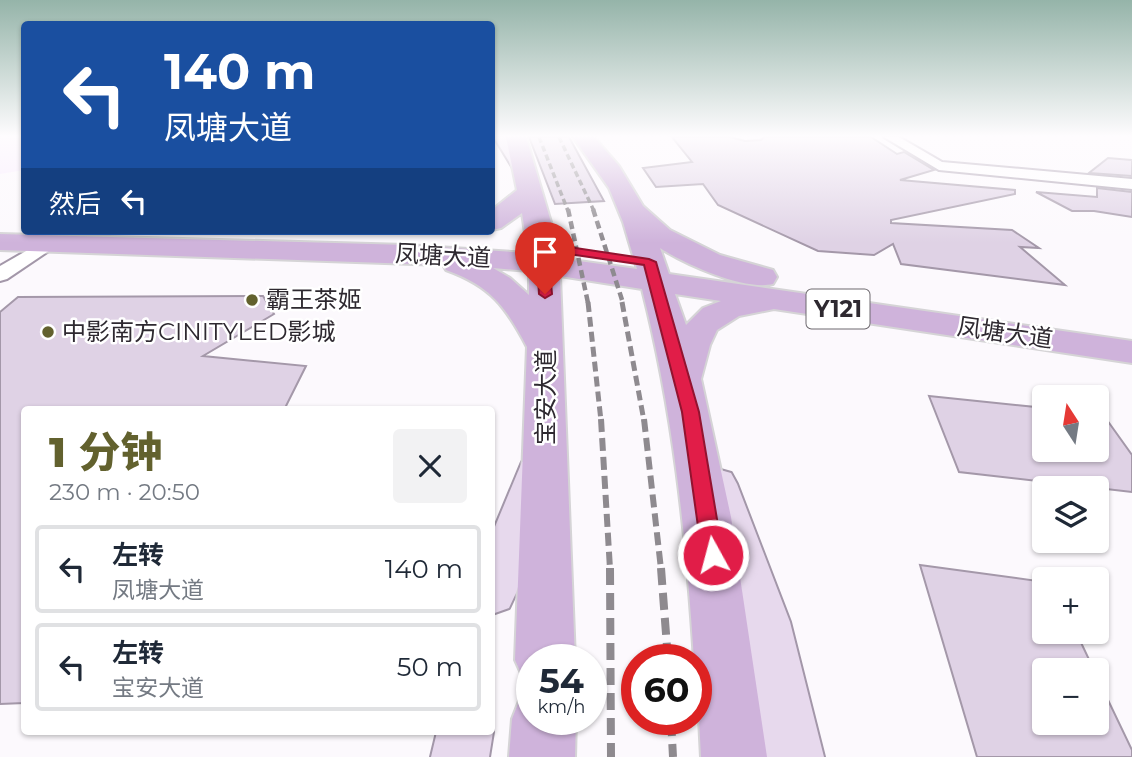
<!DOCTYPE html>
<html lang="zh">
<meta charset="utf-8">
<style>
body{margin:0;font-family:Montserrat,"Noto Sans SC",sans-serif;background:#f2f2f3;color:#1f2937;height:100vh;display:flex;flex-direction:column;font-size:26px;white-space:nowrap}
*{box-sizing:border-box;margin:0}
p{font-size:23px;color:#747a83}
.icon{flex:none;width:38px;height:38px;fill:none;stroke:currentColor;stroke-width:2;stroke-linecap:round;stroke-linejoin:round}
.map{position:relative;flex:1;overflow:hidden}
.details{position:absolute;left:21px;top:406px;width:474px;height:329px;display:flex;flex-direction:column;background:#fff;border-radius:7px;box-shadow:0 2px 5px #0004}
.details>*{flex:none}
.hud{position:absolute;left:21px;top:21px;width:474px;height:214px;border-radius:7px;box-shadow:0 2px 5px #0004;background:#1a4fa0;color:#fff;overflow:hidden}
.needle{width:46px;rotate:348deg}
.buttons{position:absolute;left:1032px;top:385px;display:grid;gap:14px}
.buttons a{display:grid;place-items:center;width:77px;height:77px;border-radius:7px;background:#fff;box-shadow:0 2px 5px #0004;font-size:35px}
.speed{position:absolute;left:516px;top:644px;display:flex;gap:14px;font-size:35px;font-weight:700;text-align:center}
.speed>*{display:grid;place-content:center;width:91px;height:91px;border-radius:50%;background:#fff;box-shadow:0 2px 5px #0004;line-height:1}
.speed small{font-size:18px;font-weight:400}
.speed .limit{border:10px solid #d22;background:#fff;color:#111}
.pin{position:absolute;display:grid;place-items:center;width:60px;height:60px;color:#fff;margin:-72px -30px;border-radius:50% 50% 50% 0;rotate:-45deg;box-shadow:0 0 7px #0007}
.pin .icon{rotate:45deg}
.me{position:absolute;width:77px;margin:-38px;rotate:353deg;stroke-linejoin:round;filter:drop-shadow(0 0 5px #0008)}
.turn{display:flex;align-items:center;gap:24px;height:147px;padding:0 28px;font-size:32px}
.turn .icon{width:91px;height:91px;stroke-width:2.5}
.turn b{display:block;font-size:49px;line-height:60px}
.then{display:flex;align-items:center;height:66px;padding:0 28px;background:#0003;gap:14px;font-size:26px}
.round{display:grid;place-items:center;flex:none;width:74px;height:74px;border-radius:7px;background:#f2f2f3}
.summary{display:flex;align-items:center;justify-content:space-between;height:119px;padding:0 28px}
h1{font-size:42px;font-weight:800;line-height:52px;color:#62612e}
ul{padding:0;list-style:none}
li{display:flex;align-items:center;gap:21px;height:88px;margin:0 14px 10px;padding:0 14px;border:4px solid #e0e1e3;border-radius:7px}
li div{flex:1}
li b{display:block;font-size:26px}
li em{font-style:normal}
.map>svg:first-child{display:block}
.built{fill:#f8eafe}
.building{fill:#dfd2e5;stroke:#a498a9;stroke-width:2}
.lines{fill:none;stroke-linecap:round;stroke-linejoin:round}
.street-casing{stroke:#a397a9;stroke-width:4}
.secondary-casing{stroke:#a397a9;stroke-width:4}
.primary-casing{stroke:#d5d4d6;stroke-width:4}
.street{fill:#fff;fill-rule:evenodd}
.secondary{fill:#e7d9ed;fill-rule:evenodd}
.primary{fill:#cfb3db;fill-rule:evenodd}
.rail-far4{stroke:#8e8a8f;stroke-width:3.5;stroke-dasharray:6 3.5;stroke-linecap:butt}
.rail-far3{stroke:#8e8a8f;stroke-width:4.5;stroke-dasharray:8 4.5;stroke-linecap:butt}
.rail-far2{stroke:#8e8a8f;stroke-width:5;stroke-dasharray:10 5;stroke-linecap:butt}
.rail-far1{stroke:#8e8a8f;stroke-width:6;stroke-dasharray:13 6;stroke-linecap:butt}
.rail{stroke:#8e8a8f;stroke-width:8;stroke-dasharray:17 8;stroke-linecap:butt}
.route{fill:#e11d48;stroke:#92132f;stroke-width:2}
.poi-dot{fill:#62612e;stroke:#fff;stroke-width:2.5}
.labels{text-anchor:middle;stroke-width:5;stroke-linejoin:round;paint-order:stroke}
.shield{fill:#fff;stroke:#6d696e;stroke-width:2}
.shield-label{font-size:23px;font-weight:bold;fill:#2e2930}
.street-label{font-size:24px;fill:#2e2930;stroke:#fff}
.poi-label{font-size:24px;fill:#2e2930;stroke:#fff;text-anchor:start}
</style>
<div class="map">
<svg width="1132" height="757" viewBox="0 0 1132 757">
<rect width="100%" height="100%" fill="#fcf9fd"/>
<path class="built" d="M0,137H24V170L0,174Z"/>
<g class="building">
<path d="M529,137H569L604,201L555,204Z"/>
<path d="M672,137H730L745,141L761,140L764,137H871L897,154L904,152L934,170L900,180L1015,190V194L891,220V223L1012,230L1039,248L1020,247L1065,285L901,264L893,244L874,255L818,251L718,205L703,184L656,187L643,168L692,162Z"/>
<path d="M1108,158L1132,160V176L1089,173Z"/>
<path d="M1097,188L1132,192V217L1094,211H1072L1036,192L1097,197Z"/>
<path d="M263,296L274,314L203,356L306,366L284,410H24V703L0,704V312L18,297Z"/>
<path d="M929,396L1045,408V450H1097V406L1132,455V492L959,472Z"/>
<path d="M920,565L1045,582V632H1076L1094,670H1045V723H1097V677L1132,750V757H977Z"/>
</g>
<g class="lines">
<defs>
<g id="street">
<path d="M884,137H899L942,162L1132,179V189L939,170Z"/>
<path d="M47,239L56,244L53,248L7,279L0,281V266Z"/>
</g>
<g id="secondary">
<path d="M494,137H512L533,169L530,173H516Z"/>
<path d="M536,458L550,462L556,472L516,593L509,608L492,614V534L522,462Z"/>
<path d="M717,469L731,473L737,484L790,622L824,757H766L740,622L697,484L703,473Z"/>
<path d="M492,729L493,732L489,757H431L437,732H492Z"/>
</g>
<g id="primary">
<path d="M506,137H526L553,229L557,258L637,269L623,222L609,188L573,137H594L619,166L643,206L670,230L720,255L773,270L777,277L773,284C744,291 685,264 660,248L669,274L1132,341V363L774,309L739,316L717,330L710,345L701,379L731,517L767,757H701L696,660H694C686,534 673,411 642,289L560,276L575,660H532V683L524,680L515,660L527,347C506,307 491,286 446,270L443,265L0,250V234L407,245L528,253L522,213L501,228L492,230V210L517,190ZM493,268L529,271V295L510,278ZM675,294L721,301L703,308L686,325Z"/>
<path d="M532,692V719H576L575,757H509L512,719L521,696Z"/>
</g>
</defs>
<use href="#street" class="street-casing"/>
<use href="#secondary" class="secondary-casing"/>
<use href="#primary" class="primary-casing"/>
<use href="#street" class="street"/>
<use href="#secondary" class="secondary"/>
<use href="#primary" class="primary"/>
<g class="rail-far4">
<path d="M539,137L568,211"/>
<path d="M559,137L594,211"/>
</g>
<g class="rail-far3">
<path d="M568,209L588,303"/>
<path d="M593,209L623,303"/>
</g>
<g class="rail-far2">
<path d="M588,302L601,421"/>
<path d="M622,302L644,421"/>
</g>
<g class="rail-far1">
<path d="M601,419L610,569"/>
<path d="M644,419L661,569"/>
</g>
<g class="rail">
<path d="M610,568L611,757"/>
<path d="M661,568L668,660"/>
<path d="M671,719L673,757"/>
</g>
</g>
<linearGradient id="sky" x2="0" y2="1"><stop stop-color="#95b4a9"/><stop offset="0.56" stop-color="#fefcfe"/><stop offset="1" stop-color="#fefcfe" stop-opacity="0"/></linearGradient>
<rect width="1132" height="243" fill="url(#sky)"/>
<path class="route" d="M542,243L649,259L656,262L699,412L723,555L720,561L713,564L705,561L702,555L682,412L644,265L548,251L552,294L545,298L539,294L536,247Z"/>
<g class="poi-dot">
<circle cx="252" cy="300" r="7"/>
<circle cx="48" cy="332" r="7"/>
</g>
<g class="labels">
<rect class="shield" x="806.5" y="289.5" width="63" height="39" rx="5"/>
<g class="shield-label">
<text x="838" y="317">Y121</text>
</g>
<g class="street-label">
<text transform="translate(443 256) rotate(3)" y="8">凤塘大道</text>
<text transform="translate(1005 333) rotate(8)" y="8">凤塘大道</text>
<text transform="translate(546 397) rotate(-90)" y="8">宝安大道</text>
</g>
<g class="poi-label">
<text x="266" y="308">霸王茶姬</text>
<text x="62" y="340">中影南方CINITYLED影城</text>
</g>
</g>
</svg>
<div class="buttons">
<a><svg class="needle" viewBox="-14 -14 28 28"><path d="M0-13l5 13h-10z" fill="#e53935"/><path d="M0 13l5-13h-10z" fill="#747a83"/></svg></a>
<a><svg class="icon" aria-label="layers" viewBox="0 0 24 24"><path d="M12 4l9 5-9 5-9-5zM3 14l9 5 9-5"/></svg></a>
<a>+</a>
<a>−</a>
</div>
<div class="speed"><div>54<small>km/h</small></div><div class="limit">60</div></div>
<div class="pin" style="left:545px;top:294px;background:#d93025"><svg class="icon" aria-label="arrive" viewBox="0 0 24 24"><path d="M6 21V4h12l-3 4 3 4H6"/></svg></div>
<svg class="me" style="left:713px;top:555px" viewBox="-20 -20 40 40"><circle r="17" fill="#e11d48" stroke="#fff" stroke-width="3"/><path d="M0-11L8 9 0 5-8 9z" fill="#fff"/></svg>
<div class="hud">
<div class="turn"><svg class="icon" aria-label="left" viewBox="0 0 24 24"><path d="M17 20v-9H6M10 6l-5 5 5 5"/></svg><div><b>140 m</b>凤塘大道</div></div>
<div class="then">然后<svg class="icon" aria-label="left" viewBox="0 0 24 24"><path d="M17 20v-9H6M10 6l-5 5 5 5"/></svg></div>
</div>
<section class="details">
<div class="summary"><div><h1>1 分钟</h1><p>230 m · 20:50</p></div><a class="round"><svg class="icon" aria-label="close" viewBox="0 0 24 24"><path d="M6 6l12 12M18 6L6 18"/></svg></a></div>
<ul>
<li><svg class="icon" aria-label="left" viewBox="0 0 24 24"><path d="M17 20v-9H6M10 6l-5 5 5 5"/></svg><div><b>左转</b><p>凤塘大道</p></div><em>140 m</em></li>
<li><svg class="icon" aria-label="left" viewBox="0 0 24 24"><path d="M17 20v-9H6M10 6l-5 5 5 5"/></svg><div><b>左转</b><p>宝安大道</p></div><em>50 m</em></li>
</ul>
</section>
</div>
